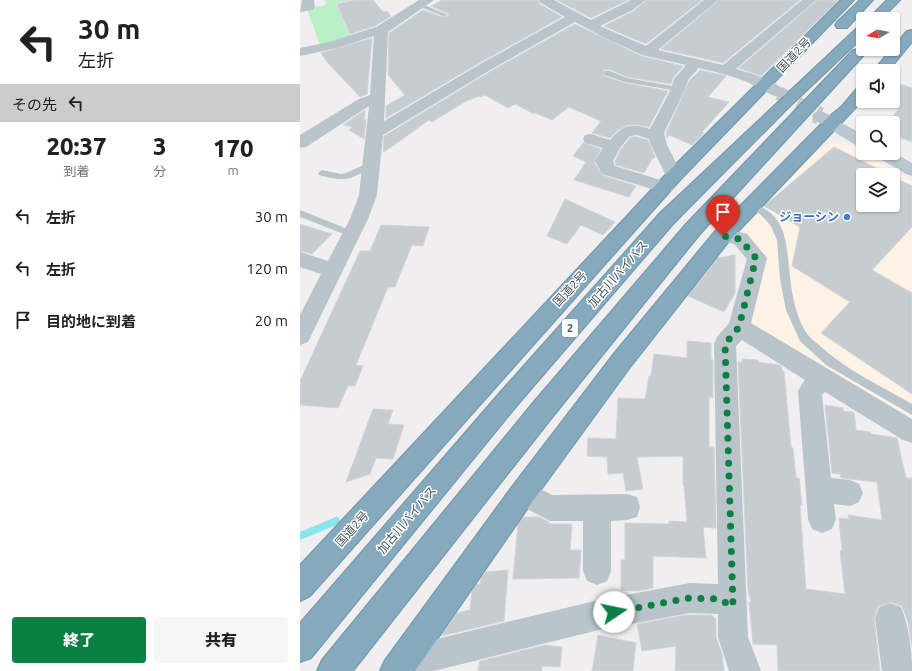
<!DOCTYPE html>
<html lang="ja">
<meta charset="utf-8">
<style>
body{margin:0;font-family:Ubuntu,"Noto Sans JP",sans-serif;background:#f6f6f6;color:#202124;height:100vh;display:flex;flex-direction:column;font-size:15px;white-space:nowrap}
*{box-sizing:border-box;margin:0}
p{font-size:13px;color:#757577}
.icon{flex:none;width:22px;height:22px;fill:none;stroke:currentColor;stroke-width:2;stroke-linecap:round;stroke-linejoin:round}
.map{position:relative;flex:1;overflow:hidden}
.sheet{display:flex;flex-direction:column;background:#fff;width:300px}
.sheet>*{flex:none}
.hud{background:#fff;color:#202124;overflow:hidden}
.needle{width:26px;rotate:260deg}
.fabs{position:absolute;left:556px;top:12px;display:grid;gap:8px}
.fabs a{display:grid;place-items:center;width:44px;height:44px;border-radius:4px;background:#fff;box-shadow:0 1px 3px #0004;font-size:20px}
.pin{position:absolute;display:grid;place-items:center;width:34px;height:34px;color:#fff;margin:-41px -17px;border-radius:50% 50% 50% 0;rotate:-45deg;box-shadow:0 0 4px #0007}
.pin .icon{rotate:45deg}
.me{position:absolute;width:44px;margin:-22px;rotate:79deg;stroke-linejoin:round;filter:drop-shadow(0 0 3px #0008)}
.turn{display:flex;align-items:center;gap:14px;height:84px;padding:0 12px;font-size:18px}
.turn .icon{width:52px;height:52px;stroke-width:2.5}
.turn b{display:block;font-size:28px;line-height:34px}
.then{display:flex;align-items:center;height:38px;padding:0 12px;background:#0003;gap:8px;font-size:15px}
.eta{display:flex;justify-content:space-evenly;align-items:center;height:68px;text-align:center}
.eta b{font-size:24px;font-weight:800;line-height:28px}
.cta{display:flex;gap:8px;margin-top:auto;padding:8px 12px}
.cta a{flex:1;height:46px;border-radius:4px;background:#0b8043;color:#fff;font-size:16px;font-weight:800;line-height:46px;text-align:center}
.cta a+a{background:#f6f6f6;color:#202124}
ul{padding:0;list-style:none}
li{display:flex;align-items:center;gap:12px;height:52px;padding:0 12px}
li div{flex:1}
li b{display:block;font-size:15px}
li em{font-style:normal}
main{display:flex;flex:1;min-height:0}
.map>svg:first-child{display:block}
.commercial{fill:#fcf2e6;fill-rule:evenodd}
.green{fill:#bbefc7}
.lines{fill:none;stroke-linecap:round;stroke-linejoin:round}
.stream{fill:#88e7ec;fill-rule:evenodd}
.building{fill:#c7ccd1;stroke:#d2d5d9}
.street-tunnel-far1{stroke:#c6c8c9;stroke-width:14;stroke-dasharray:14 7;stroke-linecap:butt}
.street-tunnel{stroke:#c6c8c9;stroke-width:18;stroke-dasharray:18 9;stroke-linecap:butt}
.highway-casing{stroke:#7094a9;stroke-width:2}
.lane{fill:#b9c5cb;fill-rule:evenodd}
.street{fill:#b9c5cb;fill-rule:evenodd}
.secondary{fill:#b9c8d0;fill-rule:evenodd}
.highway{fill:#85a9bd;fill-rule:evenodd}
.route{stroke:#0b8043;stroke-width:7;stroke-dasharray:0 12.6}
.shop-dot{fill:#3f7fe0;stroke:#fff;stroke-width:1.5}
.labels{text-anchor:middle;stroke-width:3;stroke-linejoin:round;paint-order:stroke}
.shield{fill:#fff;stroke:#7e878c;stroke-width:1}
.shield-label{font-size:11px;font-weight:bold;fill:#46545b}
.street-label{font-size:12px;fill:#46545b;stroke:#fff}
.shop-label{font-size:12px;font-weight:bold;fill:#366cbe;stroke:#fff;text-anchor:end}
</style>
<main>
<section class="sheet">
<div class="hud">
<div class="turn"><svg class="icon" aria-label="left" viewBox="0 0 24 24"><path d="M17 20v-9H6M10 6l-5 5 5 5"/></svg><div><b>30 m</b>左折</div></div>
<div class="then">その先<svg class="icon" aria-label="left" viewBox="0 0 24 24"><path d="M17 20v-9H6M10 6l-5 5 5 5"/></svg></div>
</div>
<div class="eta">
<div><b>20:37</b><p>到着</p></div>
<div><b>3</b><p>分</p></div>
<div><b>170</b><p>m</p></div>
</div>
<ul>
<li><svg class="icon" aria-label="left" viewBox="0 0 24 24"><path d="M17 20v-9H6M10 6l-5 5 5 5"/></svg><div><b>左折</b></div><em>30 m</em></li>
<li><svg class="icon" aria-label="left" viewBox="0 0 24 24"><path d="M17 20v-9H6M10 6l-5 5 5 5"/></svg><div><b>左折</b></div><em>120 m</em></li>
<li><svg class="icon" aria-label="arrive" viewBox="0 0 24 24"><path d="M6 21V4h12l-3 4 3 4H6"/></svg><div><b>目的地に到着</b></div><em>20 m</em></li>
</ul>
<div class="cta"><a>終了</a><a>共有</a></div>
</section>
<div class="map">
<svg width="612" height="671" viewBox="0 0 612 671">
<rect width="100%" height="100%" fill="#f0eeee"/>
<path class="commercial" d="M544,142L612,181V422L453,327L449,318V240L445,227L447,217L526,144ZM563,175H593V205H563Z"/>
<path class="green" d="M25,0H50L36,3L50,36L20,45L7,9L26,5Z"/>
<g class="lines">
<path class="stream" d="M36,517L39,518L40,521L39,524L0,540V532Z"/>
</g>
<g class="building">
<path d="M55,0H73L83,12L87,11L91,16L75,26L50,34L37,4Z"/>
<path d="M142,0H238L240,4L262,17L181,62L86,118V106L105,95L88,75L89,33L123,10L142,17L148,16L149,14L131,6Z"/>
<path d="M257,0H328L291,18Z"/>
<path d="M347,0H402L346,44L304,26L332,12Z"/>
<path d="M419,0H500L423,63L361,49Z"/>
<path d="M517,0H539L461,76L439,68Z"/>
<path d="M275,24L341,56L383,66L373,78L371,84L327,77L311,70H303L304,76L325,83L368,91L349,127L338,125H328L318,130L310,138L292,133L301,121L269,107L252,120L235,113L234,114L215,104L208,108L185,95L181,97L179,96L166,101L132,122L129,120L84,152L83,151L84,136L193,70Z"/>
<path d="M72,38L67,94L60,97L27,62L21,53Z"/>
<path d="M400,70L426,76L408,97L429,102L402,132L404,133L392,145L369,135L367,138L366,133L389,81Z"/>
<path d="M593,82L612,88V142L593,135V116L600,107L593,105Z"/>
<path d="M65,110L64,120L66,119L64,139L49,130L53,127L43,125Z"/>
<path d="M331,137H337L348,140L355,157L352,159L344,173L316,165L315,161L321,149Z"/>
<path d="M283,143L301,149L294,162L302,175L336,186L329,197L274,180L286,162L273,156Z"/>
<path d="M534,147L590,175H563V205H593V177L612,186V227L572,270L612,293V394L521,333L550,302L492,266L500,227L464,206Z"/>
<path d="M265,199L315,222L303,235L281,225L267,244L247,236Z"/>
<path d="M0,224L32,234L12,254L0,251Z"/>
<path d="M81,225L129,227L123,246L112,245L95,287H88L56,365L63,366L55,386H48L38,408L0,405V381L60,251H70Z"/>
<path d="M435,255V293L424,312L388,296L418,258Z"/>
<path d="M387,341L411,343V359L413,360V398L409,397V447H414L416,528L403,527L406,558L353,556V588L338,591L321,590V560H325V523L369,524V521L387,522L384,485H383V456L337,457L343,489L326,491L323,473L308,474L307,457L287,456L288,438L316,439L318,398L345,399L349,376H351L354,354L387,358Z"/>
<path d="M442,359L458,360V362L479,365L482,367V371H484L491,447L493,448L496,478H499L502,505H500L506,589L545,594L540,551H542L539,518L549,519L548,515L582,520L577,482L541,478L540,474L532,473L525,405L543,408V411L554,412L556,430L570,432L571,434L597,438L606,478H612V646L608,622L602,606L591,602L578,606L574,618L580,671H478L477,645L453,644L449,602H451L450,596H449L448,590L438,362L442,363Z"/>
<path d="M73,409L93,410L88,424L104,425L93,459L76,458L70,474L46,482Z"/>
<path d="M223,517H239L249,522V524H272L270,550H281L279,578L213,579L218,524Z"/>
<path d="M208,570L204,621L141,636L157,613L170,610L172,591L176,585L180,584L181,578L186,572Z"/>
<path d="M386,615H412L416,619V637L422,654L424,671H375L376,646L342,651L337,624Z"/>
<path d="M298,635L336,643L333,671H292Z"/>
<path d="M245,645L262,647L260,667L242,666V671H178L180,661Z"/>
</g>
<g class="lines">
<path class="street-tunnel-far1" d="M479,93L518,115"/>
<path class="street-tunnel" d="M516,114L520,116"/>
<defs>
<g id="highway">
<path d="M541,0H554L380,180L10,596L0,601V565L368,172Z"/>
<path d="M560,0H573L547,28H537L535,25L537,22Z"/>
<path d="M587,0H600L581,19H568Z"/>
<path d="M563,26V37L487,109L374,223L219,403L11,658L0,662V623L203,389L360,213L558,27Z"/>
<path d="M612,30V42L588,71H573L607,31Z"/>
<path d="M558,49L563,50L565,53L563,56L400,234L250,420L53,671H17L22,660L232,404L386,224L553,50Z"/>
<path d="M563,86V100L430,240L328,370L232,502L115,671H80L85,660L214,484L312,356L416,230L525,120L542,106L558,87Z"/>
</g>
</defs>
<use href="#highway" class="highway-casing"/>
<g class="lane">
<path d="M118,4H122L148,15L143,16L118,6Z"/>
<path d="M304,71H310L327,78L378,87L382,89L378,91L325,82L304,75Z"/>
<path d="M72,161L75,162L76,164L75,166C50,179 47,183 19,175L18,173L22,170L41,174L46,173Z"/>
<path d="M451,203C489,214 486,246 490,277C492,295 497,321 508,335C511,339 516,342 519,345C546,370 581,386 612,404V415L526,365L500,341L486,310L480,279L477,240L471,226L461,215L446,206L448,204Z"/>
<path d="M0,210L55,232L57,234L55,236H49L0,217Z"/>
</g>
<g class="street">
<path d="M2,0H14L15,7L13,10L0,12Z"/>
<path d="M119,0H134L88,32L84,121L182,63L265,17L241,3L239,0H254L291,20L331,0H346L331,11L300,26L346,46L404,0H418L358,50L423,65L502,0H516L436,69C450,73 478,81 487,93L484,96C475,99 469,93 461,89C442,78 420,73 399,68L388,80L385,89L364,133L367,145L383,176L380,180L374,182L368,180L351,145L349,139L337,135L330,136L320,148L313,161L315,166L371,183L374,187L371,191L365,193L302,174L295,161L303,148L285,143L283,139L285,135L291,134L310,140C323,125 331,123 350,129L371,89L374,79L386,65L342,55L305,38L275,22L192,69L83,135L77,195L68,219L8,342L0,345V315L21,274L0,267V252L28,261L50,219L59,195L69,106L6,147L0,148V135L59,99L70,95L74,36L37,48L0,56V48L29,42L76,27Z"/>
<path d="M520,111C527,113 535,117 539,123L537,126C527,129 518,124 512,116L514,113Z"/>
<path d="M423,228L447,234L467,258L451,323L612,419V443L603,440L525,392L522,395L531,478L550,480L559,484L563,493L559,502L550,506L534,504L536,519L532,529L522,533L512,529L508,519L498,391L502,384L505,380L442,340L436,346L448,637L461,671H429L418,637V614L390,613L299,630L134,671H91L87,663L92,652L103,647L299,600L390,583L418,584L414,344L417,337L429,323L447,259L434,244L416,240L413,235L416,230Z"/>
<path d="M223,480L252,495L327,494L337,497L340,507L337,517L327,520L311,521V571L307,581L297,585L287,581L283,571V521H250L214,502L210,493L214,484Z"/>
<path d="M590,603L601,607C609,627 612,650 612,671H582L575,618L579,607Z"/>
</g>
<g class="secondary">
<path d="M531,118L537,120L563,135V147L557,146L525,126L523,123L525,120Z"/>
<path d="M593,152L612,163V176L606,174L577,157L575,153H593Z"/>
</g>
<use href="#highway" class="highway"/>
</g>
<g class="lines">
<path class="route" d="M314,612L390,598L418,599L433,606L425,344L439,327L456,258L440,239L423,236"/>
</g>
<circle class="shop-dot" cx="547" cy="217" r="4"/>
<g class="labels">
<rect class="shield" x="262" y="319" width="16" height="18" rx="3"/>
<g class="shield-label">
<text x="270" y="332">2</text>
</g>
<g class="street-label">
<text transform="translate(494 55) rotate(-46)" y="4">国道2号</text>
<text transform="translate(318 274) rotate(-49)" y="4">加古川バイパス</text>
<text transform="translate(270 289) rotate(-47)" y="4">国道2号</text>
<text transform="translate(107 520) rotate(-50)" y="4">加古川バイパス</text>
<text transform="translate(52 529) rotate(-48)" y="4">国道2号</text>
</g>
<g class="shop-label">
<text x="539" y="221">ジョーシン</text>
</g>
</g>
</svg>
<div class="fabs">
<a><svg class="needle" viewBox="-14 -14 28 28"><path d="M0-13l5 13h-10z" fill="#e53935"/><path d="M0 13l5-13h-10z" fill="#757577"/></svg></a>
<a><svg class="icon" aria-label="sound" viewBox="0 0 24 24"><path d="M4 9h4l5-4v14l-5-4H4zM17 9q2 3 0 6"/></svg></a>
<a><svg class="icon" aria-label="search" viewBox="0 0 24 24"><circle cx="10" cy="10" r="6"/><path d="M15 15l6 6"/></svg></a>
<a><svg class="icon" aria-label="layers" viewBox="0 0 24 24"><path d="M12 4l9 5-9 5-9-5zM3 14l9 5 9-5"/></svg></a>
</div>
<div class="pin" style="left:423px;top:236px;background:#d93025"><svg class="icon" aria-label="arrive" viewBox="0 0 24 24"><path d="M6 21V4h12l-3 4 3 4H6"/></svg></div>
<svg class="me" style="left:314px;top:612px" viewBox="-20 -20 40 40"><circle r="19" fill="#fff"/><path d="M0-13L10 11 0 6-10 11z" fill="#0b8043"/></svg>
</div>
</main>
